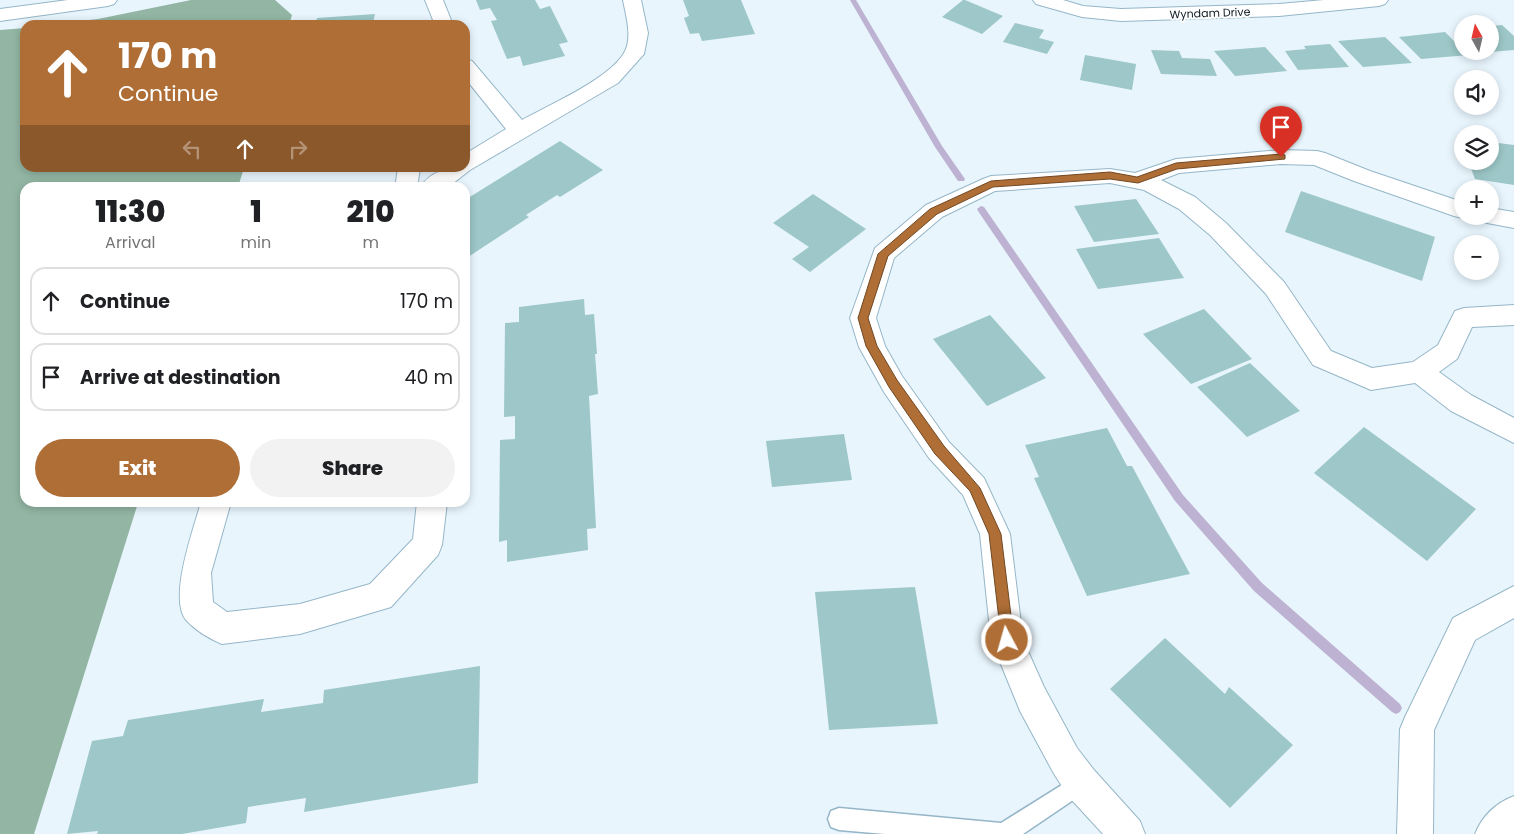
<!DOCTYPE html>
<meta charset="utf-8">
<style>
body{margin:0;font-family:Poppins,sans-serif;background:#f2f2f2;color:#202124;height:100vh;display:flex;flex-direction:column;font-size:19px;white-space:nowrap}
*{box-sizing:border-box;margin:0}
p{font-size:16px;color:#757577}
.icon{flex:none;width:28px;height:28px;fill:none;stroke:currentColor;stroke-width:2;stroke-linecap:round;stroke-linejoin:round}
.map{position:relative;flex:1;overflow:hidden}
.drawer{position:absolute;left:20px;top:182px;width:450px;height:325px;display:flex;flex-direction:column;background:#fff;border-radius:15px;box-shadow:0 2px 8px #0003}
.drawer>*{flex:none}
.guide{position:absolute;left:20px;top:20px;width:450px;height:152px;border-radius:15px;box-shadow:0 2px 8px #0003;background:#ae6e36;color:#fff;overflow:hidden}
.needle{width:32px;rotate:352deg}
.buttons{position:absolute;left:1454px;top:15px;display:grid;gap:10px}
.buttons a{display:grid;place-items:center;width:45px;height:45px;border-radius:50%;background:#fff;box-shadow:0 2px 8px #0003;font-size:25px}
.pin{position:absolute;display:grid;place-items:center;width:42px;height:42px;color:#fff;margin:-51px -21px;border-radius:50% 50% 50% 0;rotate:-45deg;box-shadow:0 0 5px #0007}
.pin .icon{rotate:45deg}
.me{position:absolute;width:55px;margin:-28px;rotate:354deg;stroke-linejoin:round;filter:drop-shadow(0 0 4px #0008)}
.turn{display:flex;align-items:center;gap:18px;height:105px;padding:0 15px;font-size:22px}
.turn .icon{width:65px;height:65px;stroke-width:2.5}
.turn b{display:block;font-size:35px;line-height:42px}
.lanes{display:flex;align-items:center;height:48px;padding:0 15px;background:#0003;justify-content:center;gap:25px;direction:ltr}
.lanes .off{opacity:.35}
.eta{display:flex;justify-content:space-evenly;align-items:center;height:85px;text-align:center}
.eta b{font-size:30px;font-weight:800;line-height:35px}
.action{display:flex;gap:10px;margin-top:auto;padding:10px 15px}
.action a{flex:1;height:58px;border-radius:30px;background:#ae6e36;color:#fff;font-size:20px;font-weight:800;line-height:58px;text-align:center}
.action a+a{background:#f2f2f2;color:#202124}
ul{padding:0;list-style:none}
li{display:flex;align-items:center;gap:15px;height:68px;margin:0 10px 8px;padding:0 5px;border:2px solid #e0e0e0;border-radius:15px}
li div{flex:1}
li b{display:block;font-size:19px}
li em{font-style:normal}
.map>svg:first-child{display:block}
.forest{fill:#93b6a4}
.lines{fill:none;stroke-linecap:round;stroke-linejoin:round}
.stream{fill:#bdb2d1;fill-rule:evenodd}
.building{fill:#9dc7c8}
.service-casing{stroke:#95b6c8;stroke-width:3}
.minor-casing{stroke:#95b6c8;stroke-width:2}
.service{fill:#fff;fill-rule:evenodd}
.minor{fill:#fff;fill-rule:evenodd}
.route{fill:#ae6e36;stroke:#714823}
.labels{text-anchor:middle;stroke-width:4;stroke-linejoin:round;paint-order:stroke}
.far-street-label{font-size:11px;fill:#0d1920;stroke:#fff}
</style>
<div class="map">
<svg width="1514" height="834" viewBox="0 0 1514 834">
<rect width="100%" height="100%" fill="#e8f5fd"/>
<g class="forest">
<path d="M191,0H275L292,15L289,25H47L98,19Z"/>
<path d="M25,28V168H244L238,187L25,188V502L138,503L34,834H0V30Z"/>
</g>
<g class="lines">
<g class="stream">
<path d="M850,0H856L942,146L965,179L964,181H958L935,147Z"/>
<path d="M981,206L984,207L1183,495L1262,583L1400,704L1402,708L1400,712L1396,714L1392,712L1254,591L1175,501L978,211L977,209Z"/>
</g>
</g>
<g class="building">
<path d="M476,0H535L540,9L550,6L568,42L559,44L565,56L523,66L520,56L507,59L491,21L497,20L490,8L480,10Z"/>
<path d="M683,0H741L755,34L702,41L699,33L690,34L684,18L689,16Z"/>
<path d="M963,0H965L1003,16L982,34L942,17Z"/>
<path d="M375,14L373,23H381V25H315L317,18Z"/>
<path d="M1015,23L1044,30L1039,38L1054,42L1047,54L1003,42Z"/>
<path d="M1502,25L1514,36V50L1490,52V26Z"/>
<path d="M1445,32L1462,49V51L1469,55L1421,59L1399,37Z"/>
<path d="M1385,37L1412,63L1363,67L1338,41Z"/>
<path d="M1330,44L1349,67L1298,70L1285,51L1306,49L1304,46Z"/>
<path d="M1265,47L1287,71L1235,76L1214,51Z"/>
<path d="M1151,50L1179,51L1182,58L1210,59L1217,76L1161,74Z"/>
<path d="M1085,55L1136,64L1132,90L1080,80Z"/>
<path d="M560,141L603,170L560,197L557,195L526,215L529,217L465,259V200Z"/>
<path d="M1490,142L1514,145V185L1475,179L1468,161H1490Z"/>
<path d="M1301,191L1435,237L1422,281L1285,232Z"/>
<path d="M813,194L866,229L810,272L792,259L809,247L773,223Z"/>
<path d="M1136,199L1159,234L1094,242L1074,206Z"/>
<path d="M1159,238L1184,278L1098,289L1076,249Z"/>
<path d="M584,299L585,315L594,314L597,354H595L598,394L589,396L596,528L587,529L588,550L507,562V540L499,542L500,440L515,439V416L504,417L505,323L519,322V307Z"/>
<path d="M1204,309L1252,359L1191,384L1143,334Z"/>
<path d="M990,315L1046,378L987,406L933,339Z"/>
<path d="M1250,363L1300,411L1247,437L1197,387Z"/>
<path d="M1364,427L1476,509L1427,561L1314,473Z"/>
<path d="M1107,428L1127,466H1132L1190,574L1087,596L1034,478L1039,477L1025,445Z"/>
<path d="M844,434L852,480L772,487L766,441Z"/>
<path d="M915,587L938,724L829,730L815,592Z"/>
<path d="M1165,638L1225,694L1229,687L1293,745L1230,808L1110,689Z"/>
<path d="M480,666L478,783L304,812L306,798L248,807L246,823L182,834H97L98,831L67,834L92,741L123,736L128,720L264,699L261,712L323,703L324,690Z"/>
</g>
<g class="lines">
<defs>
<path id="service" d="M1081,773L1088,776L1091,783L1088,790L1023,834H885L839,830L831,827L828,819L831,811L839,808L1001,823Z"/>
<g id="minor">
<path d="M68,0H117L114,4L108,6L0,21V9Z"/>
<path d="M425,0H443L453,25H435Z"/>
<path d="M623,0H641L648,33L644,54L618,83L470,170L447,188H420C430,171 447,168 465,168V154L506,129L465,78V59L472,61L522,120C549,105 609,79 624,53C633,38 626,16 623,0Z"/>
<path d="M1033,0H1063L1083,6L1121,9L1279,4L1324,0H1388L1385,4L1379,6L1279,16L1121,21L1082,17L1036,4Z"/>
<path d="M1281,150L1317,151L1325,153L1370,171L1462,202V216H1468L1462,218L1454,216L1354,181L1314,165L1281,164L1179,173L1161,180L1195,197L1226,223L1284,282L1331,351L1372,368L1413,362L1438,345L1455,311L1464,308L1514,305V325L1472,327L1457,359L1439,372L1471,395L1514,418V443L1451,411L1415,383L1371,390L1313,365L1266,294L1210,235L1179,209L1144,190L1110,183L995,191L942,217L894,258L876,318L885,346L902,376L949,442L984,478L1010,534L1023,640L1044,687L1077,748L1094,770L1140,821L1145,834H1103L1068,796L1053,772L1020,711L991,640L980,534L963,495L929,458L884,392L859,347L850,318L875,248L926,205L983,179L991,176L1110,169L1135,173L1176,159Z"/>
<path d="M398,168H420L417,188H395Z"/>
<path d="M1490,208L1514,212V228L1482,222L1479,216H1490Z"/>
<path d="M201,502H231L211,573L213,602L227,612L300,604L370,584L413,539L417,502H447L442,545L438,555L391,607L300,634L222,644C210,639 195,630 186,620C168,598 194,528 201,502Z"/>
<path d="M1514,586V618L1475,640L1434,730L1433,834H1397L1400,729L1405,717L1453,618Z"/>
<path d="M1514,796V834H1475C1482,816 1496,803 1514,796Z"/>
</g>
</defs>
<use href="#service" class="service-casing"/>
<use href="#minor" class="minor-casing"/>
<use href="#service" class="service"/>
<use href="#minor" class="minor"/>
</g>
<path class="route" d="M1281,154L1285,155V159L1177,169L1138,183L1110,179L993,187L937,214L888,256L868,318L877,346L897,380L944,446L980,488L1001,534L1014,640L1012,645L1007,647L1002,645L989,534L970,491L935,454L889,387L866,346L858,318L878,254L930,209L991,181L1110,172L1137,177L1176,163Z"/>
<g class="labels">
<g class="far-street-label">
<text transform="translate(1210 13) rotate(-2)" y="4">Wyndam Drive</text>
</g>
</g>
</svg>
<div class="buttons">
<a><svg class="needle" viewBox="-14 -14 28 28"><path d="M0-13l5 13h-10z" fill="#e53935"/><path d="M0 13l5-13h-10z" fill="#757577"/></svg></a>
<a><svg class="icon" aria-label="sound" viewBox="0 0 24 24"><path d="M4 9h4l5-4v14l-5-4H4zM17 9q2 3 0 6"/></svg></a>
<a><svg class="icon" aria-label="layers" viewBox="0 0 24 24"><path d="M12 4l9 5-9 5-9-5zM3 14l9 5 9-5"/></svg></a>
<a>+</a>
<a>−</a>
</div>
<div class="pin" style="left:1281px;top:157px;background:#d93025"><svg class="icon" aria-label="arrive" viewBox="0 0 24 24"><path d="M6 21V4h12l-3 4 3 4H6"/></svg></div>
<svg class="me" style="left:1007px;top:640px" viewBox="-20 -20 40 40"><circle r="17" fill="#ae6e36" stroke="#fff" stroke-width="3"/><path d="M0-11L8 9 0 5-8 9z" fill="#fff"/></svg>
<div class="guide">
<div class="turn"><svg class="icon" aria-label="ahead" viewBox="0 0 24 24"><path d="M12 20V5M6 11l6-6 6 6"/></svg><div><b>170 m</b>Continue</div></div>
<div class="lanes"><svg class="icon off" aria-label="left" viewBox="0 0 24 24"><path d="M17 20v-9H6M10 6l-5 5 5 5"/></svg><svg class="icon" aria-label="ahead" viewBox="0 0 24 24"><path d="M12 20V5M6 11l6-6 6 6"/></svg><svg class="icon off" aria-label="right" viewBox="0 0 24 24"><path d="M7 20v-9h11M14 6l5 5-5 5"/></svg></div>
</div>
<section class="drawer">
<div class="eta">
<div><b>11:30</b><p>Arrival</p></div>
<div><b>1</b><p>min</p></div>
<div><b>210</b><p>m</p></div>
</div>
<ul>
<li><svg class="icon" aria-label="ahead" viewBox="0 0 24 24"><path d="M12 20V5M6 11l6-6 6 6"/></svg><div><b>Continue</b></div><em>170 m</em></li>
<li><svg class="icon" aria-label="arrive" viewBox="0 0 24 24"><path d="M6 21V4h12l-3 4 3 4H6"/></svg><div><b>Arrive at destination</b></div><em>40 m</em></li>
</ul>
<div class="action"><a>Exit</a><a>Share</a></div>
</section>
</div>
